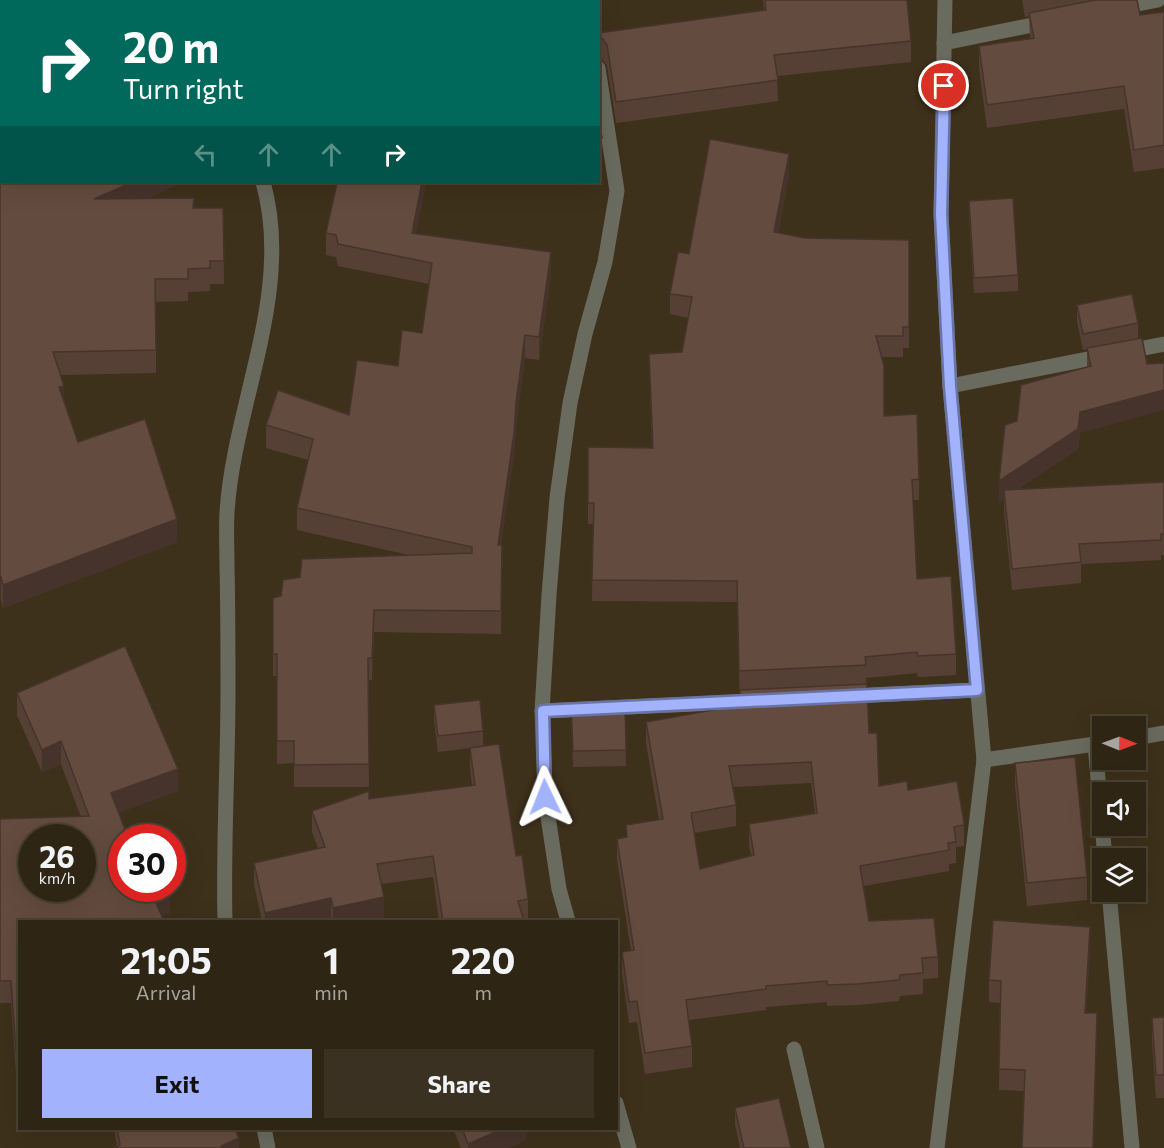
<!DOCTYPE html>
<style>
body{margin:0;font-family:Commissioner,sans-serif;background:#3a3122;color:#f1f3f6;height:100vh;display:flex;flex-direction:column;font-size:22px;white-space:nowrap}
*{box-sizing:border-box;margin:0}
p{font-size:20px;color:#a7a5a0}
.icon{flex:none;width:33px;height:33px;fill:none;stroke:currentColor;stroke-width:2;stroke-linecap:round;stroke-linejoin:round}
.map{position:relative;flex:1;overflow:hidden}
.panel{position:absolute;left:18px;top:920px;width:600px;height:210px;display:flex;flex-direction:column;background:#2e2514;border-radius:0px;box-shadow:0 6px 24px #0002,0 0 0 2px #494234}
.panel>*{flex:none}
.top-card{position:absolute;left:0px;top:0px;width:600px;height:183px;box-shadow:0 6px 24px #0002,0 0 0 2px #494234;background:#00695c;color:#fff;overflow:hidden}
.needle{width:39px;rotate:91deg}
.tools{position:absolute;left:1092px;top:716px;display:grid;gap:12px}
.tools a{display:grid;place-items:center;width:54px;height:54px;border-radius:0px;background:#2e2514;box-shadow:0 6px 24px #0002,0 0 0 2px #494234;font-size:30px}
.speed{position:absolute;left:18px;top:824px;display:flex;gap:12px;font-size:30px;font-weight:700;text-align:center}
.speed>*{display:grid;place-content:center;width:78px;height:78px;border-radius:50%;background:#2e2514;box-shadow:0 6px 24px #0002,0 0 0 2px #494234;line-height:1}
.speed small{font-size:15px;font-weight:400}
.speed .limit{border:9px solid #d22;background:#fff;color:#111}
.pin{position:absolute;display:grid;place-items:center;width:51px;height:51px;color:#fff;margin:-26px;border:3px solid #fff;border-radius:50%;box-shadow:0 2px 6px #0007}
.me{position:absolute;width:66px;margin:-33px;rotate:358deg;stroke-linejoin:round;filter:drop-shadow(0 0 4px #0008)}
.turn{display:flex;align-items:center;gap:21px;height:126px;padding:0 24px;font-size:27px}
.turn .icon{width:78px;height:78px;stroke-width:2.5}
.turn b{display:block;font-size:42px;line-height:51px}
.lanes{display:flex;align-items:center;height:57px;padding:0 24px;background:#0003;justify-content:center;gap:30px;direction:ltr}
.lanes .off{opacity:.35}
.eta{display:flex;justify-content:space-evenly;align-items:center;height:102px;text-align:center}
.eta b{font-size:36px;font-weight:700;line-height:42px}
.button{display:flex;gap:12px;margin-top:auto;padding:12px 24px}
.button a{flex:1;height:69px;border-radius:0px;background:#a2b2fd;color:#111;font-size:24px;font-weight:700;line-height:69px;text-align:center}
.button a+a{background:#3a3122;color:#f1f3f6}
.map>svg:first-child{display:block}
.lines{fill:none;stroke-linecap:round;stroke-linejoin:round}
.minor{stroke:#6a6b5f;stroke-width:15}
.wall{fill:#564036;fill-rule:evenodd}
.shaded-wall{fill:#46342c}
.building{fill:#644b3f;stroke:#46342c;stroke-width:1.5;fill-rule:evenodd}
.route-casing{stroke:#6974a4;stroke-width:15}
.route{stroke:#a2b2fd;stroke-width:10}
</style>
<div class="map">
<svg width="1164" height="1148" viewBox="0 0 1164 1148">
<rect width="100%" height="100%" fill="#3e311b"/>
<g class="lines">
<g class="minor">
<path d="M199,0L200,2"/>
<path d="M588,0V2"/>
<path d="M257,2L264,0"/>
<path d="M1118,8L1158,0"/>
<path d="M0,40H2"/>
<path d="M944,43L1047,22"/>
<path d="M950,386L1164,344"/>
<path d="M849,696L977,690"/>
<path d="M542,711L759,701"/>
<path d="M1136,738L1164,733"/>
<path d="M1095,744L1105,858"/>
<path d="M984,760L1102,743"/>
<path d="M1109,891L1132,1148"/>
<path d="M225,921C223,844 228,767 228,690C228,649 228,608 227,567C227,549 226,530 227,512C234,403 294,292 263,182"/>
<path d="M568,921L559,889L545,797L542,711L549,595L557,498L570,403L585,334L605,262L617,191L598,68"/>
<path d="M794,1049L817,1148"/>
<path d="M616,1103L629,1148"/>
<path d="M264,1128L268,1148"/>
<path d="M937,1148L984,760L950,386L941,214L945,0"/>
</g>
</g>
<g class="wall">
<rect x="95" y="0" width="31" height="2"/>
<path d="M763,0H907L911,41V62L777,76L778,101L616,123L607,66L602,59H598V33L764,10Z"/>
<path d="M1022,0H1137L1140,15L1164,12V168L1134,172L1124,109L987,128L979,68V46L1030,39L1029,16L1025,17Z"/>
<path d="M0,55H2V182H183L146,199L194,208H223L224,284H210V291L188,292V301L156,302V373L61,375L64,402L78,442L177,542L3,608L1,600H0Z"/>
<path d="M598,117L602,138V159H598Z"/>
<path d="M789,175L778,233L805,238L909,240V348H903V357H881L884,416L919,479V500H913L917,579L956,654V675L918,677L917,673L866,678L869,733L879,786L908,790L964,823V846L956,847V863L949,864V871L864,886L869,921L938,957V978L923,979V994L900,996L899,1001L857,1005L827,1006V1002L766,1007V1010L689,1020L692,1046V1067L645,1074L637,1022L629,1023L622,973V952L631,951L617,860V839L626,837V825L659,820L646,743V722L740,705L737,602L592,601L593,524H588V447L652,448L649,354L682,352L688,318L670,314V294L689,254ZM811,783L815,813L749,824V845L751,856L700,869L694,833L736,826V805L733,787Z"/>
<path d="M425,182V188L416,233L551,274L539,360L525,358L516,425L514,455L501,545L502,567L501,634L374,632L372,680H368L369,787H294V763L277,764V676H273V598L409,555L297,530V508L308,460L266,448V425L349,415L398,366L422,333L429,284L338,266L336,257L326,255V233L344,184Z"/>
<path d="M969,201L1018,275V291L974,293L969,216Z"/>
<path d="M1077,305L1138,323V338L1080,433L1078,449L1018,489L1164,482V555H1161V560L1081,564V583L1012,590L1004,511V499L999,502L1017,421L1087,367V349L1083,350L1077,321Z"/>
<path d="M17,693L178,791L119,812L122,837L170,913L162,916L20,921V1073L16,1074L11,1003H0V819L81,817L61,764L42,772L17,715Z"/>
<path d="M625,701L626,766L573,767L571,704Z"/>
<path d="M434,705L483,731V746L528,899V920L439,921L433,877L381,884L384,918L370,921H332L331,919L321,921H262L254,884V863L318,848L312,832V811L369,799L472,785L470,769V748L438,752L434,720Z"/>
<path d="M1015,763L1087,877V900L1027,906L1015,786Z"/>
<path d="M1090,948L1086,1013L1097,1034L1024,1091L999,1090L1000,1003L989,1002V980Z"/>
<path d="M1164,1017V1098H1156L1152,1041V1018Z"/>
<path d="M735,1108L791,1148H740L735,1124Z"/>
<path d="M114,1128H234L239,1148L117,1147Z"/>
<path d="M453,1128H526V1140L507,1148H461Z"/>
</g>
<g class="shaded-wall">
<path d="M789,154V175L774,253V232Z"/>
<path d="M133,182H183L94,222V199Z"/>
<path d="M422,182H425V188L412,255V233Z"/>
<path d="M551,252V274L539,360V337Z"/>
<path d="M525,335V358L516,425L514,455L498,567V545Z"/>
<path d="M64,386V409L59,387Z"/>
<path d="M1164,390V410L1080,433L1078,449L1005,498L1004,490V499L999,502V481L1080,412Z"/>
<path d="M177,519V542L3,608V585Z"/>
<rect x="0" y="577" width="1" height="23"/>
<path d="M374,610V632L372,680V658Z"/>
<path d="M61,741V764L42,772V750Z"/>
<path d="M178,769V791L111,815V793Z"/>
<path d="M170,891V913L154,920V898Z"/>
<path d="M384,897V918L370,921H333V908Z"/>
<path d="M331,898V919L321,921H265V913Z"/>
<path d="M1090,927V948L1085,1034V1013Z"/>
<path d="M1097,1013V1034L1093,1148Z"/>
<path d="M505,1128H526V1140L507,1148H468V1144Z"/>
<path d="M239,1138V1148H221V1146Z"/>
</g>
<g class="building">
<rect x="401" y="0" width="167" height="2"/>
<path d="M765,0H907L911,41L774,55L778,80L616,102L607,45L602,38H598V33L766,10Z"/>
<path d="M1095,0H1137L1140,15L1164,12V145L1134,150L1124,86L987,105L979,46L1034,38L1029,13Z"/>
<rect x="0" y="55" width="2" height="86"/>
<path d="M598,117H599L602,138H598Z"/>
<path d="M710,139L789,154L774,232L805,238L909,240V327H903V336H876L884,366V416L917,414L919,479L912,480L917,579L951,576L956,654L918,656L917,652L865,657L866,665L739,671L737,581L592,580L594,503H588V447L653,448L649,354L682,352L692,297L670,294L678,252L689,254Z"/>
<path d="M2,142V182H133L94,199L194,198L193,208H223L224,261H210V268L188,269V279H155L156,350L53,352L64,386L59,387L78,442L145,419L177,519L3,585L1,577H0V143Z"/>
<path d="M344,182H422L412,233L551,252L539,337L525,335L516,403L514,433L498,545H502L501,611L374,610L372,658H368L369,764L294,765V741H277V654H273V598L281,596L283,580L300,577L302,559L472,553V547L297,508L313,439L266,425L278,390L349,415L357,360L398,366L402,330L422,333L432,263L338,244L336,235L326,233L337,183L344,184Z"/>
<path d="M1013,198L1018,275L974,278L969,201Z"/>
<path d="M1132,294L1138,323L1083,334L1077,305Z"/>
<path d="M1142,338L1147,364L1164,363V390L1080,412L1078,429L999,481L1005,425L1017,421L1021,385L1091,366L1087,348Z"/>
<path d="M1164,482V534H1161V540L1079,544L1081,562L1012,569L1004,490Z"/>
<path d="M125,646L178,769L111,793L128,837H122V888H169L170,891L154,898L164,921H20V1051L16,1052L11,981H0V819L89,816L61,741L42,750L17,693ZM32,837H82V888H32Z"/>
<path d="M867,684L869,733H877L879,786L907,781L908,790L957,781L964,823V825L954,827L956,842L948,843L949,850L860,866L869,921L934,918L938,957L922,958L923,973L900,975L899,980L857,984L827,985V981L766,986V989L686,1000L692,1046L645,1053L637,1001L629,1002L622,952L634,950L617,839L627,837L626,825L663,819L646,722L740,705V690ZM811,762L817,813L749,824L754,855L700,869L691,813L736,805L729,766Z"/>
<path d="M480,700L483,731L438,736L434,705Z"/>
<path d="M625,701L626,750L573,751L571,704Z"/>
<path d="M499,744L516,856L522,855L528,899L518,901L524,921H443L433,856L377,864L384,897L333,908L331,898L265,913L254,863L325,847L312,811L369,791V799L475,785L470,748Z"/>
<path d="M1075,757L1087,877L1027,883L1015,763Z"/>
<path d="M993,920L1090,927L1085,1013H1097L1093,1148H1022L1025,1070L999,1069L1001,981L989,980Z"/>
<path d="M1164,1017V1075H1156L1152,1018Z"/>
<path d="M779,1098L791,1148H744L735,1108Z"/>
<path d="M117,1128H234L239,1138L221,1146L222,1148H114L120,1145Z"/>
<path d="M462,1128H505L468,1144Z"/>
</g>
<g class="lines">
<defs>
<path id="route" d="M545,797L543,711L977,690L950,386L941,214L944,86"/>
</defs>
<use href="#route" class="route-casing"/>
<use href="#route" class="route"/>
</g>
</svg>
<div class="tools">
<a><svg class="needle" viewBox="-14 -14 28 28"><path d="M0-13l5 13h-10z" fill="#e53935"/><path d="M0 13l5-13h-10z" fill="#a7a5a0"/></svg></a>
<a><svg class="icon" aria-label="sound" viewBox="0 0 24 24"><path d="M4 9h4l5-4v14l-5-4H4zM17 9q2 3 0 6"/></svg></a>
<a><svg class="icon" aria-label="layers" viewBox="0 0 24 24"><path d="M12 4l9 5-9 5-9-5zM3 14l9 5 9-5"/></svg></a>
</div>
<div class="speed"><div>26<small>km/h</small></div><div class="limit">30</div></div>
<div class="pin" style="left:944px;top:86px;background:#d93025"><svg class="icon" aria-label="arrive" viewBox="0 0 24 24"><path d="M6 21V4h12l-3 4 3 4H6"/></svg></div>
<svg class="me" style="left:545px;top:797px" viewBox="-20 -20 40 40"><path d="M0-17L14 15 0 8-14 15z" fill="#a2b2fd" stroke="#fff" stroke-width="4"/></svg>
<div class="top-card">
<div class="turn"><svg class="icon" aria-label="right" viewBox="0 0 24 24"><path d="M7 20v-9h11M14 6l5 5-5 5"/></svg><div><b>20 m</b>Turn right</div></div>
<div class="lanes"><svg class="icon off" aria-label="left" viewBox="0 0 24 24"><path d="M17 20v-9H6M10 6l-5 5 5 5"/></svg><svg class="icon off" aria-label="ahead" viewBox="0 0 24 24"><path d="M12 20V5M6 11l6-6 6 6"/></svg><svg class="icon off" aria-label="ahead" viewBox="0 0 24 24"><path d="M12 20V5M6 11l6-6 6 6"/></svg><svg class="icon" aria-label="right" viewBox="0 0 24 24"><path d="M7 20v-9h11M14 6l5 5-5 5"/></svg></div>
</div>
<section class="panel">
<div class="eta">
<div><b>21:05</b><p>Arrival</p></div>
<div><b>1</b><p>min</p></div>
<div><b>220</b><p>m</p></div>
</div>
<div class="button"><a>Exit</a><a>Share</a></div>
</section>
</div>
